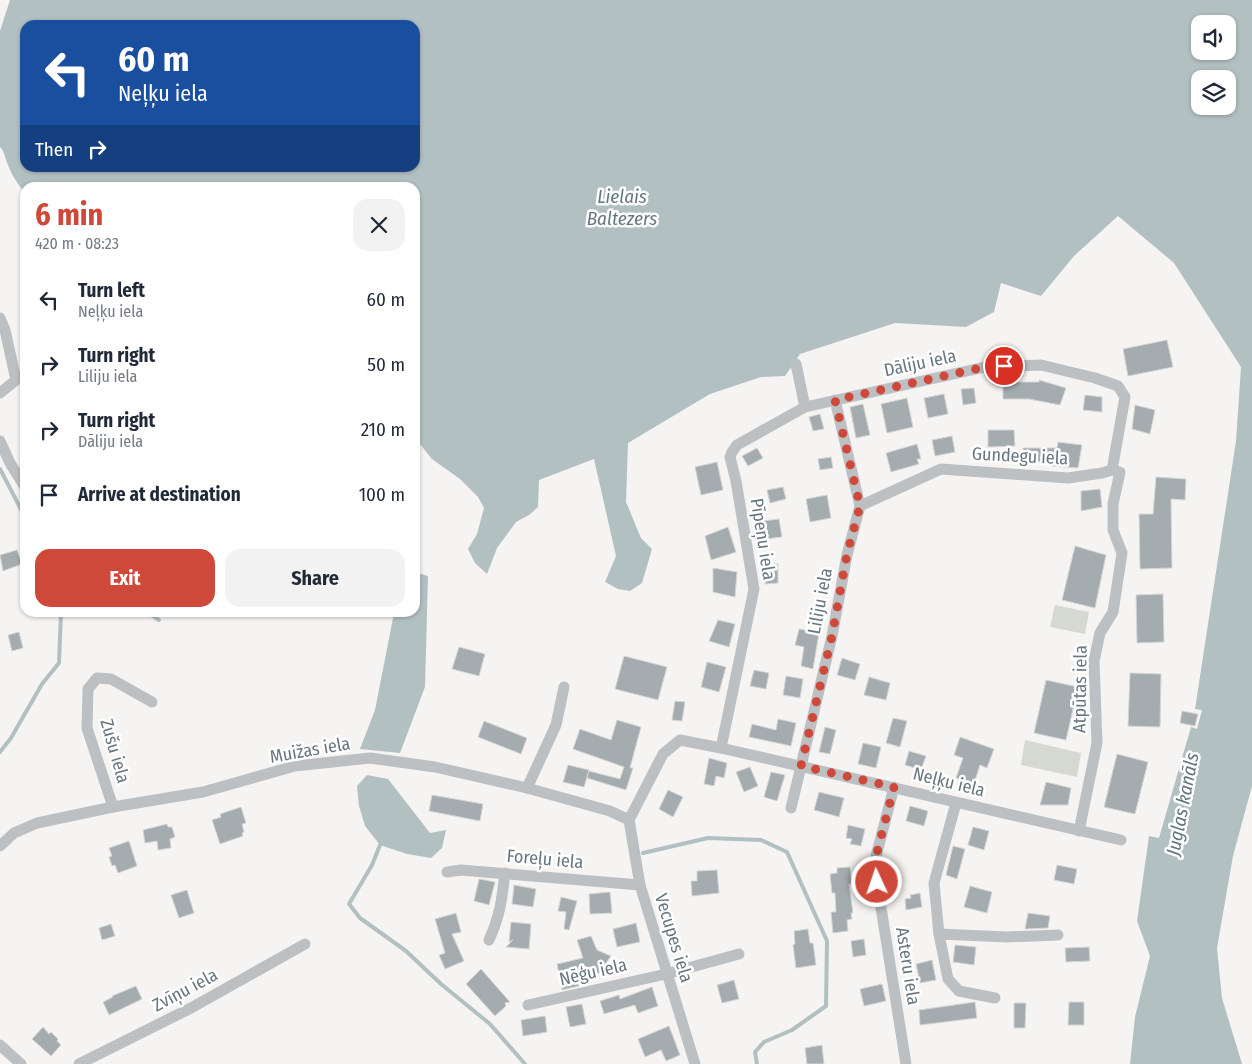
<!DOCTYPE html>
<meta charset="utf-8">
<style>
body{margin:0;font-family:"Fira Sans Condensed",sans-serif;background:#f2f2f3;color:#1f2937;height:100vh;display:flex;flex-direction:column;font-size:19px;white-space:nowrap}
*{box-sizing:border-box;margin:0}
p{font-size:16px;color:#747a83}
.icon{flex:none;width:28px;height:28px;fill:none;stroke:currentColor;stroke-width:2;stroke-linecap:round;stroke-linejoin:round}
.map{position:relative;flex:1;overflow:hidden}
.details{position:absolute;left:20px;top:182px;width:400px;height:435px;display:flex;flex-direction:column;background:#fff;border-radius:15px;box-shadow:0 1px 4px #0004}
.details>*{flex:none}
.top-card{position:absolute;left:20px;top:20px;width:400px;height:152px;border-radius:15px;box-shadow:0 1px 4px #0004;background:#1a4fa0;color:#fff;overflow:hidden}
.controls{position:absolute;left:1191px;top:15px;display:grid;gap:10px}
.controls a{display:grid;place-items:center;width:45px;height:45px;border-radius:10px;background:#fff;box-shadow:0 1px 4px #0004;font-size:25px}
.pin{position:absolute;display:grid;place-items:center;width:42px;height:42px;color:#fff;margin:-21px;border:2px solid #fff;border-radius:50%;box-shadow:0 1px 5px #0007}
.me{position:absolute;width:55px;margin:-28px;rotate:357deg;stroke-linejoin:round;filter:drop-shadow(0 0 4px #0008)}
.turn{display:flex;align-items:center;gap:18px;height:105px;padding:0 15px;font-size:22px}
.turn .icon{width:65px;height:65px;stroke-width:2.5}
.turn b{display:block;font-size:35px;line-height:42px}
.then{display:flex;align-items:center;height:48px;padding:0 15px;background:#0003;gap:10px;font-size:19px}
.round{display:grid;place-items:center;flex:none;width:52px;height:52px;border-radius:15px;background:#f2f2f3}
.summary{display:flex;align-items:center;justify-content:space-between;height:85px;padding:0 15px}
h1{font-size:30px;font-weight:700;line-height:38px;color:#ce4939}
.button{display:flex;gap:10px;margin-top:auto;padding:10px 15px}
.button a{flex:1;height:58px;border-radius:15px;background:#ce4939;color:#fff;font-size:20px;font-weight:700;line-height:58px;text-align:center}
.button a+a{background:#f2f2f3;color:#1f2937}
ul{padding:0;list-style:none}
li{display:flex;align-items:center;gap:15px;height:65px;padding:0 15px}
li div{flex:1}
li b{display:block;font-size:19px}
li em{font-style:normal}
.map>svg:first-child{display:block}
.green{fill:#d5d9d1}
.water{fill:#b3c0c2;fill-rule:evenodd}
.lines{fill:none;stroke-linecap:round;stroke-linejoin:round}
.stream{stroke:#b3c0c2;stroke-width:4}
.building{fill:#a4acb0;stroke:#d6d6d4}
.minor{stroke:#bcc0c3;stroke-width:11}
.route{stroke:#ce4939;stroke-width:9;stroke-dasharray:0 16.2}
.labels{text-anchor:middle;stroke-width:5;stroke-linejoin:round;paint-order:stroke}
.street-label{font-size:18px;fill:#67777f;stroke:#fff}
.water-label{font-size:19px;font-style:italic;fill:#63787c;stroke:#fff}
</style>
<div class="map">
<svg width="1252" height="1064" viewBox="0 0 1252 1064">
<rect width="100%" height="100%" fill="#f5f4f2"/>
<g class="green">
<path d="M1055,605L1089,612L1085,634L1050,627Z"/>
<path d="M1025,740L1081,753L1077,777L1021,765Z"/>
</g>
<g class="water">
<path d="M10,0H1252V786L1233,856L1217,948L1222,998L1242,1064H1130L1135,1017L1150,956L1137,921L1149,836L1159,838L1191,727L1197,729L1202,710L1195,709L1236,441L1241,367L1174,263L1118,216L1074,256L1041,296L1001,283L994,312L966,327L895,323L800,354L785,376L761,377L710,394L628,443L626,502L641,538L652,549L642,583L630,591L618,589L605,582L616,556L594,459L539,480L538,507L529,515L516,522L497,548L487,574L475,563L468,549L477,534L484,508L478,497L460,479L432,459L415,438V188H25V193C18,184 12,176 8,165C5,159 5,152 0,147V31ZM1200,24H1228V51H1200ZM25,25H415V168H25ZM1200,79H1228V106H1200Z"/>
<path d="M415,572L428,576L425,687L400,753L360,749L375,710L394,613L415,612Z"/>
<path d="M367,775L388,779L430,833L446,830L442,848L431,858L407,854L380,845L365,826L359,806L357,786Z"/>
</g>
<g class="lines">
<g class="stream">
<path d="M0,469L25,517"/>
<path d="M147,612L159,620"/>
<path d="M0,752L11,738L42,684L59,663L61,612"/>
<path d="M380,845L372,865L349,904L360,918L406,951L441,984L490,1024L525,1064"/>
<path d="M643,853L708,838L761,840L787,852L827,941L826,1006L792,1030L764,1042L755,1052L757,1064"/>
</g>
</g>
<g class="building">
<path d="M1167,340L1173,367L1128,376L1123,349Z"/>
<path d="M1039,380L1066,388L1060,405L1029,399H1003V382H1039Z"/>
<path d="M974,388L976,403L963,405L961,389Z"/>
<path d="M944,394L948,414L928,418L924,398Z"/>
<path d="M1085,395L1102,397V412L1083,410Z"/>
<path d="M907,398L913,427L887,433L881,404Z"/>
<path d="M863,404L870,435L856,438L850,407Z"/>
<path d="M1135,405L1155,410L1150,434L1132,429Z"/>
<path d="M820,414L824,429L813,431L809,417Z"/>
<path d="M988,430H1014L1015,446L988,447Z"/>
<path d="M952,436L955,452L935,456L932,440Z"/>
<path d="M1058,442L1082,445L1078,468L1052,466L1053,461L1023,462V448H1057Z"/>
<path d="M917,444L921,459H917L919,464L891,472L886,453Z"/>
<path d="M757,448L763,458L748,466L742,456Z"/>
<path d="M831,457L833,468L820,470L818,459Z"/>
<path d="M717,462L723,490L701,495L695,467Z"/>
<path d="M1156,477L1186,479L1185,500L1171,499L1172,568L1140,569L1139,514H1153Z"/>
<path d="M783,487L786,499L770,503L767,490Z"/>
<path d="M1100,489L1102,507L1081,511V491Z"/>
<path d="M827,495L831,518L810,522L806,499Z"/>
<path d="M779,519L782,537L756,540L754,522Z"/>
<path d="M728,527L736,552L711,560L705,536Z"/>
<path d="M1075,546L1106,555L1095,608L1062,600Z"/>
<path d="M17,550L22,564L3,571L0,555Z"/>
<path d="M765,564H778V583L765,584Z"/>
<path d="M713,568L737,572L735,597L713,592Z"/>
<path d="M1163,594L1164,642L1137,643L1136,595Z"/>
<path d="M718,620L735,624L729,647L709,641Z"/>
<path d="M799,629L819,633L813,669L801,666L804,647L795,645Z"/>
<path d="M19,632L23,648L12,651L8,635Z"/>
<path d="M459,647L485,654L479,676L452,669Z"/>
<path d="M624,656L667,667L658,700L615,689Z"/>
<path d="M842,658L860,664L855,680L837,675Z"/>
<path d="M707,662L726,667L719,692L701,687Z"/>
<path d="M754,670L769,673L766,689L750,686Z"/>
<path d="M1130,673L1161,674L1160,727L1128,726Z"/>
<path d="M786,676L803,679L800,698L783,695Z"/>
<path d="M869,677L890,683L886,700L864,695Z"/>
<path d="M1046,680L1078,687L1066,740L1034,733Z"/>
<path d="M675,701L685,702L682,721L672,720Z"/>
<path d="M1182,711L1198,714L1195,726L1180,723Z"/>
<path d="M893,718L907,721L900,747L886,743Z"/>
<path d="M778,719L796,723L791,746L749,737L752,724L776,730Z"/>
<path d="M617,720L641,727L630,768H633L626,790L587,778L589,771L620,779L624,767L573,749L580,729L611,740Z"/>
<path d="M484,721L527,738L521,754L478,737Z"/>
<path d="M825,727L836,730L830,754L819,752Z"/>
<path d="M960,737L994,749L987,768L980,765L974,784L956,778L963,758L954,755Z"/>
<path d="M863,743L881,747L876,768L858,764Z"/>
<path d="M909,751L926,756L921,770L905,765Z"/>
<path d="M1117,754L1148,762L1135,814L1104,807Z"/>
<path d="M709,758L727,763L724,778L716,776L714,786L704,784Z"/>
<path d="M568,765L589,770L584,787L563,782Z"/>
<path d="M750,767L758,786L744,792L736,772Z"/>
<path d="M771,772L785,775L777,801L764,797Z"/>
<path d="M1046,782L1071,788L1068,805H1040Z"/>
<path d="M668,790L683,797L673,817L659,809Z"/>
<path d="M819,792L844,798L839,817L814,810Z"/>
<path d="M432,795L483,804L480,821L429,811Z"/>
<path d="M910,806L928,811L924,826L906,821Z"/>
<path d="M241,807L246,823L242,824L244,832L242,833L243,836L220,844L212,820L221,817L220,814Z"/>
<path d="M167,824L168,827H172L175,837L170,839L171,848L158,850L157,841L145,843L143,830Z"/>
<path d="M848,825L865,829L861,846L850,844L852,839L846,838Z"/>
<path d="M973,827L989,831L984,850L968,845Z"/>
<path d="M129,841L137,866L118,873L115,865L112,866L109,857L112,856L109,848Z"/>
<path d="M953,846L965,849L957,879L946,875Z"/>
<path d="M1057,865L1077,869L1074,884L1054,880Z"/>
<path d="M850,867L852,884H849L853,913H851L852,919L847,920L848,931L833,933L831,912H836L835,893H832L830,874L837,873V868Z"/>
<path d="M717,870L719,893L692,896L691,881H697V871Z"/>
<path d="M479,879L495,882L489,905L474,901Z"/>
<path d="M514,885L536,889L533,907L512,904Z"/>
<path d="M970,886L992,892L987,913L964,907Z"/>
<path d="M187,890L194,913L179,918L171,895Z"/>
<path d="M610,892L612,913L590,914L589,894Z"/>
<path d="M920,893L922,907L906,910L905,899L911,898L910,895Z"/>
<path d="M561,897L577,901L569,930L564,929L566,912L558,911Z"/>
<path d="M456,913L461,932L452,934L464,961L445,969L439,955L445,953L435,919Z"/>
<path d="M1028,913L1050,916L1048,928L1025,929Z"/>
<path d="M511,922L531,924L529,949L506,947L513,940L509,942Z"/>
<path d="M636,923L640,942L617,947L613,929Z"/>
<path d="M111,924L115,936L102,940L99,928Z"/>
<path d="M808,929L810,943H813L816,965L796,968L793,945L795,944L794,931Z"/>
<path d="M591,936L597,950L611,956L599,973L578,982L579,986L562,990L557,964L583,958L577,940Z"/>
<path d="M864,939L866,955L853,957L851,941Z"/>
<path d="M955,945L976,947L974,965L953,962Z"/>
<path d="M1089,947L1090,961L1066,962L1065,948Z"/>
<path d="M932,960L936,980L920,983L916,964Z"/>
<path d="M481,969L510,1002L505,1003L506,1006L495,1016L466,984Z"/>
<path d="M734,980L739,999L722,1003L717,985Z"/>
<path d="M882,984L886,1001L864,1006L860,989Z"/>
<path d="M136,986L142,999L109,1015L103,1002L113,997L112,996Z"/>
<path d="M652,987L658,1006L638,1013L635,1005L604,1014L600,1001L619,995L620,999Z"/>
<path d="M975,1002L977,1018L920,1025L919,1010Z"/>
<path d="M1069,1002H1084V1025H1068Z"/>
<path d="M1014,1003H1026L1025,1028H1014Z"/>
<path d="M582,1004L586,1024L570,1027L566,1007Z"/>
<path d="M545,1016L547,1032L523,1036L521,1020Z"/>
<path d="M669,1026L680,1055L666,1061L661,1050L645,1057L638,1039Z"/>
<path d="M43,1027L49,1034L51,1032L58,1039L57,1041L61,1045L51,1056L32,1039Z"/>
<path d="M822,1045L824,1064H807L805,1048Z"/>
</g>
<g class="lines">
<g class="minor">
<path d="M0,318L5,330L16,380L0,393"/>
<path d="M796,364L805,407"/>
<path d="M0,441L10,463L25,487"/>
<path d="M721,748L754,589L736,481L730,457L732,452L737,445L805,407L985,367L1041,365L1095,378L1118,386L1125,397L1112,470L1102,473L1068,478L941,469L860,506"/>
<path d="M894,787L874,864L906,1064"/>
<path d="M527,788L556,725L564,687"/>
<path d="M956,803L934,883L939,934L948,979L959,991L995,998"/>
<path d="M113,807L87,728L88,689L97,678L111,679L152,702"/>
<path d="M791,808L832,636L847,555L860,506L835,400"/>
<path d="M629,820L663,754L680,740L721,748L1121,840"/>
<path d="M629,820L640,885L695,1064"/>
<path d="M1079,831L1097,743L1094,661L1100,633L1113,612L1122,553L1113,530V504L1120,472L1112,470"/>
<path d="M0,846L14,833L37,823L113,807L203,792L295,766L370,758L435,767L527,788L610,811L629,820"/>
<path d="M447,872L461,870L640,885"/>
<path d="M939,934L1007,937L1058,935"/>
<path d="M489,940C500,916 502,899 505,873"/>
<path d="M528,1005L666,974L739,954"/>
<path d="M0,1045L21,1064"/>
<path d="M79,1064L191,1008L305,944"/>
</g>
</g>
<g class="lines">
<path class="route" d="M877,882L874,864L894,787L801,766L832,636L847,554L860,506L835,400L985,367L1004,366"/>
</g>
<g class="labels">
<g class="street-label">
<text transform="translate(920 363) rotate(-12)" y="6">Dāliju iela</text>
<text transform="translate(1020 456) rotate(3)" y="6">Gundegu iela</text>
<text transform="translate(763 539) rotate(81)" y="6">Pīpeņu iela</text>
<text transform="translate(820 601) rotate(-79)" y="6">Liliju iela</text>
<text transform="translate(1080 689) rotate(-89)" y="6">Atpūtas iela</text>
<text transform="translate(310 750) rotate(-10)" y="6">Muižas iela</text>
<text transform="translate(115 751) rotate(74)" y="6">Zušu iela</text>
<text transform="translate(949 782) rotate(14)" y="6">Neļķu iela</text>
<text transform="translate(545 859) rotate(5)" y="6">Foreļu iela</text>
<text transform="translate(674 938) rotate(73)" y="6">Vecupes iela</text>
<text transform="translate(908 966) rotate(81)" y="6">Asteru iela</text>
<text transform="translate(593 972) rotate(-13)" y="6">Nēģu iela</text>
<text transform="translate(185 990) rotate(-28)" y="6">Zvīņu iela</text>
</g>
<g class="water-label">
<text x="622" y="203">Lielais<tspan x="622" dy="22">Baltezers</tspan></text>
<text transform="translate(1182 804) rotate(-79)" y="7">Juglas kanāls</text>
</g>
</g>
</svg>
<div class="controls">
<a><svg class="icon" aria-label="sound" viewBox="0 0 24 24"><path d="M4 9h4l5-4v14l-5-4H4zM17 9q2 3 0 6"/></svg></a>
<a><svg class="icon" aria-label="layers" viewBox="0 0 24 24"><path d="M12 4l9 5-9 5-9-5zM3 14l9 5 9-5"/></svg></a>
</div>
<div class="pin" style="left:1004px;top:366px;background:#d93025"><svg class="icon" aria-label="arrive" viewBox="0 0 24 24"><path d="M6 21V4h12l-3 4 3 4H6"/></svg></div>
<svg class="me" style="left:877px;top:882px" viewBox="-20 -20 40 40"><circle r="17" fill="#ce4939" stroke="#fff" stroke-width="3"/><path d="M0-11L8 9 0 5-8 9z" fill="#fff"/></svg>
<div class="top-card">
<div class="turn"><svg class="icon" aria-label="left" viewBox="0 0 24 24"><path d="M17 20v-9H6M10 6l-5 5 5 5"/></svg><div><b>60 m</b>Neļķu iela</div></div>
<div class="then">Then<svg class="icon" aria-label="right" viewBox="0 0 24 24"><path d="M7 20v-9h11M14 6l5 5-5 5"/></svg></div>
</div>
<section class="details">
<div class="summary"><div><h1>6 min</h1><p>420 m · 08:23</p></div><a class="round"><svg class="icon" aria-label="close" viewBox="0 0 24 24"><path d="M6 6l12 12M18 6L6 18"/></svg></a></div>
<ul>
<li><svg class="icon" aria-label="left" viewBox="0 0 24 24"><path d="M17 20v-9H6M10 6l-5 5 5 5"/></svg><div><b>Turn left</b><p>Neļķu iela</p></div><em>60 m</em></li>
<li><svg class="icon" aria-label="right" viewBox="0 0 24 24"><path d="M7 20v-9h11M14 6l5 5-5 5"/></svg><div><b>Turn right</b><p>Liliju iela</p></div><em>50 m</em></li>
<li><svg class="icon" aria-label="right" viewBox="0 0 24 24"><path d="M7 20v-9h11M14 6l5 5-5 5"/></svg><div><b>Turn right</b><p>Dāliju iela</p></div><em>210 m</em></li>
<li><svg class="icon" aria-label="arrive" viewBox="0 0 24 24"><path d="M6 21V4h12l-3 4 3 4H6"/></svg><div><b>Arrive at destination</b></div><em>100 m</em></li>
</ul>
<div class="button"><a>Exit</a><a>Share</a></div>
</section>
</div>
